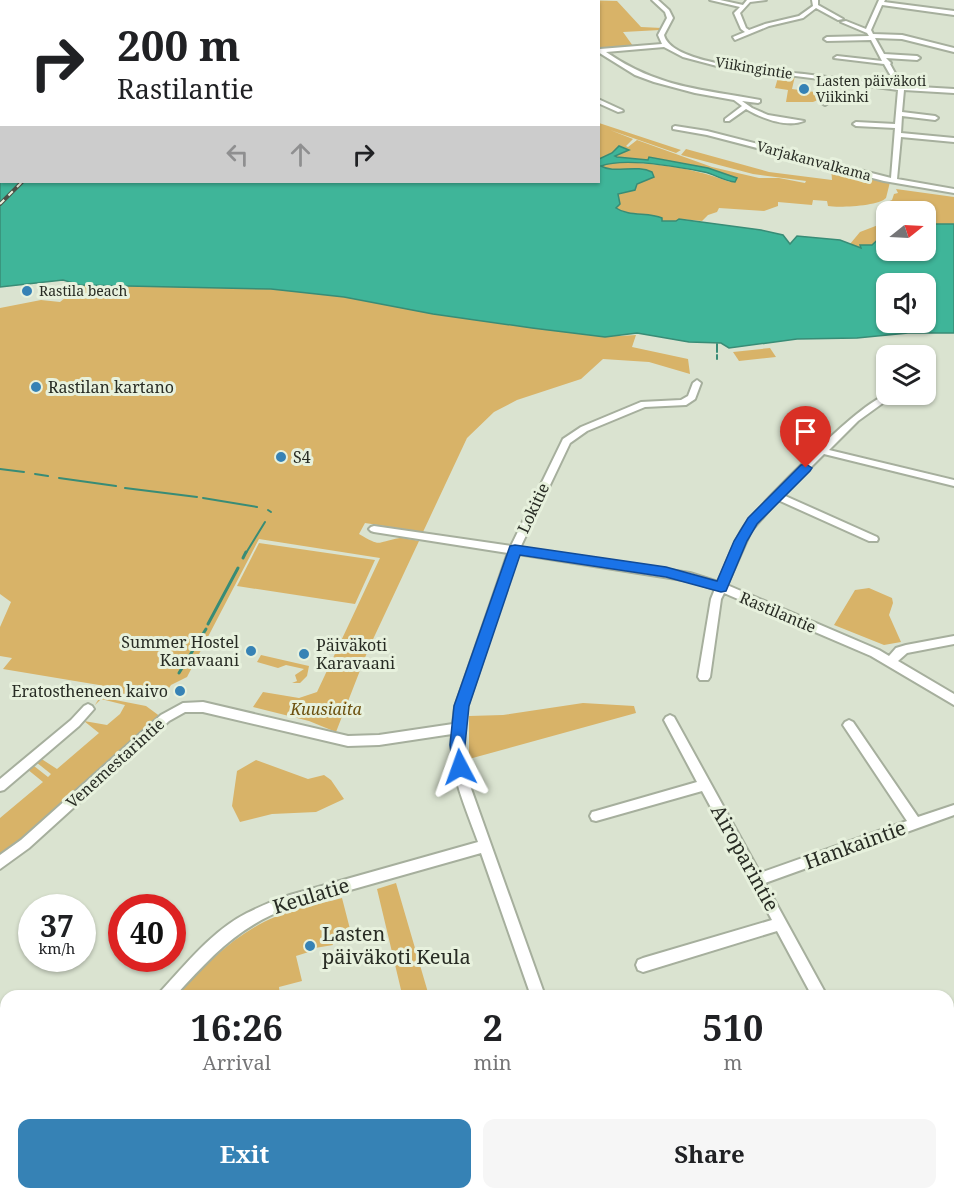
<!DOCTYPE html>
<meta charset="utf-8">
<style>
body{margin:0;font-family:"Noto Serif",serif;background:#f6f6f6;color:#202124;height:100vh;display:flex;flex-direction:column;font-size:22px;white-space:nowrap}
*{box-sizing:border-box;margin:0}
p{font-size:20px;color:#757577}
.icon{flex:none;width:33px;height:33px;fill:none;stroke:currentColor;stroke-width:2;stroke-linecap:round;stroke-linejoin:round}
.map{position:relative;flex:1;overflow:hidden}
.panel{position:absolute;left:0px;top:990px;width:954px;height:210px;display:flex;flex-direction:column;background:#fff;border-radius:18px 18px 0 0;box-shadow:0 2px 4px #0004}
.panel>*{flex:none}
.banner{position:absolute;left:0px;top:0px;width:600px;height:183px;box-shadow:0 2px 4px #0004;background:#fff;color:#202124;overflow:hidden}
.needle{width:39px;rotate:72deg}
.tools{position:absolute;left:876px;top:201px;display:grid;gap:12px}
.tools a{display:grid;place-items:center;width:60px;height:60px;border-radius:12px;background:#fff;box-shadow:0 2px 4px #0004;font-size:30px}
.speed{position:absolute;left:18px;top:894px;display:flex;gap:12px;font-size:30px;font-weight:700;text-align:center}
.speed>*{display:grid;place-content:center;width:78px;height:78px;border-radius:50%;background:#fff;box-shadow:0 2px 4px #0004;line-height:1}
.speed small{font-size:15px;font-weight:400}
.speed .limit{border:9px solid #d22;background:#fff;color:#111}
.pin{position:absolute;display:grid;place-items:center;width:51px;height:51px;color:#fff;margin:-62px -26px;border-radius:50% 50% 50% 0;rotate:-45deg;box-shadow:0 0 6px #0007}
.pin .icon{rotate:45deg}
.me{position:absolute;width:66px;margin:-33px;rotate:356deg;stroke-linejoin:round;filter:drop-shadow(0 0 4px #0008)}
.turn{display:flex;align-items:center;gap:21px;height:126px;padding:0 18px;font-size:27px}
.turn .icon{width:78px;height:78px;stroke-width:2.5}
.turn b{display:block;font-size:42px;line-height:51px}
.lanes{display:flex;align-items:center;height:57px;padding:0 18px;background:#0003;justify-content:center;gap:30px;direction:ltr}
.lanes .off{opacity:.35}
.eta{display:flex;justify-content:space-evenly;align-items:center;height:102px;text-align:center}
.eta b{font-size:36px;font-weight:700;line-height:42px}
.action{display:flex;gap:12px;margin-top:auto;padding:12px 18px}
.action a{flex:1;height:69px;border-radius:12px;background:#3682b5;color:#fff;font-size:24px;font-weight:700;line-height:69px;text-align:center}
.action a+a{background:#f6f6f6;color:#202124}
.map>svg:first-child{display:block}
.green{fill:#d8b368}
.water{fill:#3fb599;stroke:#388c76;stroke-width:1.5;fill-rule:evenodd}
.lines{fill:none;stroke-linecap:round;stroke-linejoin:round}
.stream-far1{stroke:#388c76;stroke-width:2}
.stream{stroke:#388c76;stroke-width:3}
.minor-casing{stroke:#a6af9d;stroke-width:4}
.major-casing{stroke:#a6af9d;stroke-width:2}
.minor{fill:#fff;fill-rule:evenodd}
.major{fill:#fff;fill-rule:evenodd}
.rail-casing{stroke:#4c5147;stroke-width:4}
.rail{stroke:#e7f1dd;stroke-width:2;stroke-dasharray:6;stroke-linecap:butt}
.route{fill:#1a73e8;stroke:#114b97;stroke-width:1.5}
.poi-dot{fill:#3682b5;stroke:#e7f1dd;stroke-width:2}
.labels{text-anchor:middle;stroke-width:6;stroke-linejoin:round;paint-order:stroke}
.far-street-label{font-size:14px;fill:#282c24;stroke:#e7f1dd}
.far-poi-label{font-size:14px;fill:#282c24;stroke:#e7f1dd;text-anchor:start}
.poi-label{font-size:16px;fill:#282c24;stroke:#e7f1dd;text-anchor:start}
.street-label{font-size:16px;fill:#282c24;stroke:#e7f1dd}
.park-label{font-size:16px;font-style:italic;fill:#6c500e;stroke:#e7f1dd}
.near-street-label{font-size:20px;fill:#282c24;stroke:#e7f1dd}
.near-poi-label{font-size:20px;fill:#282c24;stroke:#e7f1dd;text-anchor:start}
</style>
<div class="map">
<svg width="954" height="1200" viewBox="0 0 954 1200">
<rect width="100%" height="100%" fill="#dae3d0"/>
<g class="green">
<path d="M577,0L617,1L641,27L662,28L660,30L623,32L633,46L599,50L598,2Z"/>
<path d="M779,74L795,76L792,89L822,93L823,98L813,102H786L788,90L775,88Z"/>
<path d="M599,123L681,150L676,153L610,130L633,139L626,146L628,147L637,140L712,167L759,178H779L805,183L806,181L753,174L681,155L686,149L769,172L832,180L831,167L890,182L886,198C879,206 839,208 828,206L827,201L813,200L812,205L778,202V206L764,211L719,208L717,212L708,215L702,221L679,219L677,227L593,208L600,187L599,162C646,162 685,165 730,182L737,178L708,168L649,157V161L617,157L614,156L629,150L620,146L612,153L599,159Z"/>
<path d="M896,189L954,197V252L949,254L856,249L844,243L850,244L860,232L886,222V250H926V212L888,211L878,209L880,205L892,200L894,194L898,193Z"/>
<path d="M145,267L620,336L636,335L632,347L688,359L690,374L649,362L603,359L581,379L517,400L494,412L467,438L423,532L365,523L359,534C383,548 375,542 400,538C405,538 413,540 419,541L368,650L336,732L309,721L253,707L263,692L299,698L317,692L380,558L259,539L187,677L171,685L167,691L140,696L103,691L105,686L3,669L12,658L0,656V627L11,602L0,594V308L41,300L60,302L80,286L79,280Z"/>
<path d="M770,348L776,357L739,361L733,352Z"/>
<path d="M259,543L375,560L355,604L237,586Z"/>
<path d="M869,588L892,598L893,603L889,615L901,642L884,645L834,625L855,590Z"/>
<path d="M261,655L309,666L307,676L300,683H292L297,681L295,675L304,669L286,665L278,668L257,662Z"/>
<path d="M100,697L146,706L161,717L0,858V818L43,782L27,769L34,766L48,777L51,774L36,762L40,758L57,769L99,733L84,721L107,725L120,714L125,705L101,699L95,705Z"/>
<path d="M583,703L634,706L636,713L469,759V716L503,715Z"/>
<path d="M256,760L308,779L324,775L331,780L344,799L316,812L272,814L240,822L232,806L237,771Z"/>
<path d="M396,883L429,996H398L402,994L377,889Z"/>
<path d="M342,898L350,929L338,933L340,943L337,944L336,941L332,943L333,945L315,948V950L296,956L302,981L279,987L280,996H177C204,965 236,933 275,917C296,908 320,904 342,898Z"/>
<path d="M152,1194H486L488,1200H158Z"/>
</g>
<path class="water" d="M0,101L2,182H598L599,159L612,153L619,146L629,150L615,156L617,157L648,160L649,157L708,168L737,178L735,182C724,181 714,174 704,172C679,167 625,157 601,166C614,174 636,164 652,172L654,177L637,184L635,190L618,194L620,204L616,208C629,217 648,212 662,218V221H676L679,219L761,230L783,235L790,244L797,236L840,240L861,248L860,245H872L886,232V250H926V224H954V333H908L857,338L797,339L729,348L721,343L689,342L637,333L605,337L532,328L433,314L344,297L271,289L80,285L63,280L0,287ZM886,284H926V322H886Z"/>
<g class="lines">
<g class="stream-far1">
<path d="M717,344V352"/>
<path d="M717,355V359"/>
<path d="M0,469L24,472"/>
<path d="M35,474L48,476"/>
<path d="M59,478L116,486"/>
<path d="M125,488L197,497"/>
<path d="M203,498L257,507"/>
<path d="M268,510L271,512"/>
<path d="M246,553L265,522"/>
</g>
<g class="stream">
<path d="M243,558L246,552"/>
<path d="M208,624L238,568"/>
<path d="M179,673L206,629"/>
</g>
<defs>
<g id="minor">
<path d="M267,0L276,2H269Z"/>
<path d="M428,0H434L427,2Z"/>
<rect x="558" y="0" width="6" height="2"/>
<path d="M652,0H658L669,10L673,18L664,35C671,66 777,71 804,74C835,78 865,82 896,85L884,64L834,58L837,56L882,61L871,40L827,41L824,39L827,37L869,36L867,33L841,22L846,21L866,29L879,0H885L884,2L954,11V15L882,5L871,30L873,34L902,35L954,48V52L902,39L875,38L884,54L917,56L920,58L917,60L886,58L891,63L890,64L902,86L954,89V93L904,90L902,112L935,116L938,118L935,120L902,116L901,133L954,138V142L901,137L897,179L954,189V193L884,181L707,135L673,129V127L675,126L707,131L891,178L895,128L856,126L853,124L856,122L895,124L898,90L832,81L828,103L825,105L822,103L827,80L717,66L683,57L664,47L606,52C658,88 701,89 760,100V102L758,103L742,101L752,108L768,115L804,121C787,128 761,118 746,109L729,121H725V119L742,106L734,100L695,93L654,82L635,75L598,52L600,49L662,44L658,35L667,18L665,12Z"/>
<path d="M710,0H720L743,5L747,0H766L750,2L740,13L746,28L749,30L765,24L799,16L813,6L812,0H818V5L843,19L838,20L816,8L803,18L769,26L735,40L733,37L745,32L741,29L734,13L740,7Z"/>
<path d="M598,99L622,110L623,111L618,112L598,103Z"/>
<path d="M697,380L701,383L695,399L686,405L645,407L587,431L570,443L520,548L690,573L718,582C726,565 733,544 743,528C757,507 868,394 887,396V400L858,421L829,450L954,480V486L824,454L783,495L877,537L878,539L877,541H869L778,500L751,531L727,585L879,650L889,656L896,648L906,645L954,636V644L907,653L898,661L954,694V705L871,656L724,593L721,599L710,677L708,680H700L698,677L711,599L715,589L689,581L518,554L467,707L463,745L469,783L545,996H531L481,853L290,907C237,927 212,956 175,996H159L161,991C187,963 212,931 247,913C261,906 275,900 290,895L478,842C466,808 448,771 452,734L379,745L348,746L203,712H185L169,721L29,848L0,869V855L21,840L161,715L183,703L203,702L348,736L379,735L453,724L455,707L508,553L374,532L371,531L369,529L371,527L374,526L511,546L563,439L581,427L641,402L681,400L688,396L693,383Z"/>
<path d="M88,704L92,706L94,709L79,726L4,790L0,791V779L71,720L84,706Z"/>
<path d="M670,715L674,717L760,873L907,821L843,725L845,722L849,720L853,722L918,817L954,805V815L765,883L827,996H812L777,931L643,972L638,970L636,965L638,960L643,958L772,920L702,791L596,821L592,820L590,816L592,812L596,811L697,782L664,720L666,717Z"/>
<path d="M6,1157V1176L0,1179V1160Z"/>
<path d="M601,1194H617L619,1200H603Z"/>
<path d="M919,1194H936L939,1200H922Z"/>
</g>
<g id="major">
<rect x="29" y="0" width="6" height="2"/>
<path d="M0,167H2L0,173Z"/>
</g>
</defs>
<use href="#minor" class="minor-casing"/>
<use href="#major" class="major-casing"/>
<use href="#minor" class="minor"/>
<use href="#major" class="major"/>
<defs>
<path id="rail" d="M0,204L22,182"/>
</defs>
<use href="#rail" class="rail-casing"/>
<use href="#rail" class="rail"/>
</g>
<path class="route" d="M806,464L812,468L810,471L757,524L747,541L726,591L721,592L666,577L520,555L469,706L465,745L468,767L465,772L460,773L454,772L450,745L454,706L510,546L515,545L666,567L717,581L734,541L748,518L801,465Z"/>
<g class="poi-dot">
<circle cx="804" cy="89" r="6"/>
<circle cx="27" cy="291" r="6"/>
<circle cx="36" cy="387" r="6"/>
<circle cx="281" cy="457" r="6"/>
<circle cx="251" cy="651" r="6"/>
<circle cx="304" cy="654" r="6"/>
<circle cx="180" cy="691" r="6"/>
<circle cx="310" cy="946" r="6"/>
</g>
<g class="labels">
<g class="far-street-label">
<text transform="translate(754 68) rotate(9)" y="5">Viikingintie</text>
<text transform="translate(814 161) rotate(15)" y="5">Varjakanvalkama</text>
</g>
<g class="far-poi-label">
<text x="816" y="86">Lasten päiväkoti<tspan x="816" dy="16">Viikinki</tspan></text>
<text x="39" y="296">Rastila beach</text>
</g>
<g class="poi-label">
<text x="48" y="393">Rastilan kartano</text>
<text x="293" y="463">S4</text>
<text x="239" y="648" text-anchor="end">Summer Hostel<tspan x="239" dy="18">Karavaani</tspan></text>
<text x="316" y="651">Päiväkoti<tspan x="316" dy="18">Karavaani</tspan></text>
<text x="168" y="697" text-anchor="end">Eratostheneen kaivo</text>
</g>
<g class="street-label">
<text transform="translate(533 508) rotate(-65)" y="6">Lokitie</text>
<text transform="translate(778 612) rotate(23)" y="6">Rastilantie</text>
<text transform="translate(115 763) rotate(-42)" y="6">Venemestarintie</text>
</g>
<g class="park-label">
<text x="326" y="715">Kuusiaita</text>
</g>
<g class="near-street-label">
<text transform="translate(855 845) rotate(-20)" y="7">Hankaintie</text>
<text transform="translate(745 858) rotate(61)" y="7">Airoparintie</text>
<text transform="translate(311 896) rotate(-17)" y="7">Keulatie</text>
</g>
<g class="near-poi-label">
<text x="322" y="941">Lasten<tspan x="322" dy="23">päiväkoti Keula</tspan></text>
</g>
</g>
</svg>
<div class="tools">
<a><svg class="needle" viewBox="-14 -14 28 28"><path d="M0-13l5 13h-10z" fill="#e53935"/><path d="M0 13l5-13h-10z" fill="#757577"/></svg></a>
<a><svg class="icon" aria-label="sound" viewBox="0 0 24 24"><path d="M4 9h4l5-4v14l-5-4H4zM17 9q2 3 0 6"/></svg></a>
<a><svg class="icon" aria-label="layers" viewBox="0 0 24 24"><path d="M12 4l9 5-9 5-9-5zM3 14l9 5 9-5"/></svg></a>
</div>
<div class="speed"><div>37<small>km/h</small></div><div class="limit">40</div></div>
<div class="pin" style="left:806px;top:468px;background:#d93025"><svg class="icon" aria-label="arrive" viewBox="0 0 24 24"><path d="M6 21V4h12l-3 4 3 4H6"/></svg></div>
<svg class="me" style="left:460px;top:767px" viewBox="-20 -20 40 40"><path d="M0-17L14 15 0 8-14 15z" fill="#1a73e8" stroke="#fff" stroke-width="4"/></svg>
<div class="banner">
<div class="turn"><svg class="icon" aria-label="right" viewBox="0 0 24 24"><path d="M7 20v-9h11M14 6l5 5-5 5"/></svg><div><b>200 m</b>Rastilantie</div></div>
<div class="lanes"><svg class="icon off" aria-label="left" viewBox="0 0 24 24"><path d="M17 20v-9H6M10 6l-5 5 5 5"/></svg><svg class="icon off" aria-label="ahead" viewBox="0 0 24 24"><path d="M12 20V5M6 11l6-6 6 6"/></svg><svg class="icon" aria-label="right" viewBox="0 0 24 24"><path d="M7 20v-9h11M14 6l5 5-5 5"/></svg></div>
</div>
<section class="panel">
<div class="eta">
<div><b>16:26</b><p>Arrival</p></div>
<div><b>2</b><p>min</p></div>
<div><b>510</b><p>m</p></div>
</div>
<div class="action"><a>Exit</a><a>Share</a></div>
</section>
</div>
